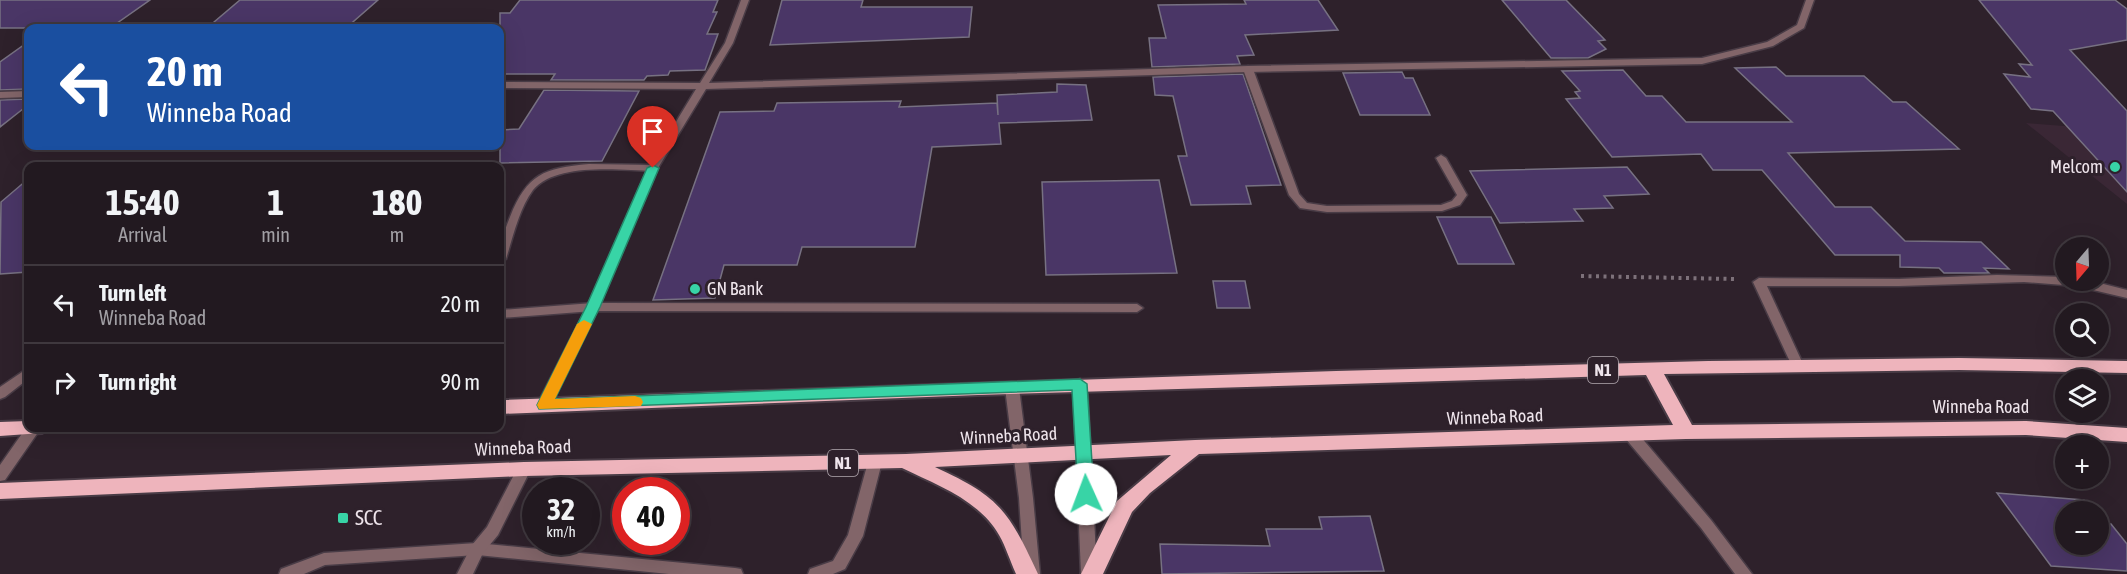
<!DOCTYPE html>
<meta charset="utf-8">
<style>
body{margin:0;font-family:"Asap Condensed",sans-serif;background:#2e262d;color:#f1f3f6;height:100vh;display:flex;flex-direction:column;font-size:22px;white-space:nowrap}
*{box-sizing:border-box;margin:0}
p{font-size:20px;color:#a2a0a5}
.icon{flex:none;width:33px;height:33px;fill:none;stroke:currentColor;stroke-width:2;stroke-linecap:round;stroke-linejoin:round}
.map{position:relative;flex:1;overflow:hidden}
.side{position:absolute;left:24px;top:162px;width:480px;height:270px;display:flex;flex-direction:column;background:#221920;border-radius:12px;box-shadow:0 6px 24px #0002,0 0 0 2px #3f383e}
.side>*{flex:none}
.top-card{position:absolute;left:24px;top:24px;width:480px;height:126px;border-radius:12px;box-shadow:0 6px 24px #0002,0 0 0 2px #3f383e;background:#1a4fa0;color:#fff;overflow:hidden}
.needle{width:39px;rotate:199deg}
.controls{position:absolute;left:2055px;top:237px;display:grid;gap:12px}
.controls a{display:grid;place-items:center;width:54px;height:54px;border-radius:50%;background:#221920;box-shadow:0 6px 24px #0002,0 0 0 2px #3f383e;font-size:30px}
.speed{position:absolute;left:522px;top:477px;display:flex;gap:12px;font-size:30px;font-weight:700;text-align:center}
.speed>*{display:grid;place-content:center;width:78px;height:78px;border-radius:50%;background:#221920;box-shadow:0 6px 24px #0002,0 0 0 2px #3f383e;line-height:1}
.speed small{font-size:15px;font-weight:400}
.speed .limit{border:9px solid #d22;background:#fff;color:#111}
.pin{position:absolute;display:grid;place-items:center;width:51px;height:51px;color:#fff;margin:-62px -26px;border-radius:50% 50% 50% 0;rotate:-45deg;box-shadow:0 0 6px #0007}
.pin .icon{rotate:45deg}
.me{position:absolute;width:66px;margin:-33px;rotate:358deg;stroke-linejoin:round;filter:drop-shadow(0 0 4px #0008)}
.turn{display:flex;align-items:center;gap:21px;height:126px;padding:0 24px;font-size:27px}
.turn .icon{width:78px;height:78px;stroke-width:2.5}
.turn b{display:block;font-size:42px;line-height:51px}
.eta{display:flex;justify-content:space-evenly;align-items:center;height:102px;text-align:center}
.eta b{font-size:36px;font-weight:700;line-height:42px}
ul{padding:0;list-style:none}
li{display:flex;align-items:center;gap:18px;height:78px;padding:0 24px;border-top:2px solid #3f383e}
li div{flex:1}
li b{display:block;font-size:22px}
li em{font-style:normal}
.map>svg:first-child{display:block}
.built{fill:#3a2735}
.building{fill:#4a3666;stroke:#777182;stroke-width:1.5}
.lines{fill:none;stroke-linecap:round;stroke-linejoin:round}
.service-casing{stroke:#493c46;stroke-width:3}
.minor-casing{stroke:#493c46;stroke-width:3}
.tertiary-casing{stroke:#493c46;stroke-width:3}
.trunk-casing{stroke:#493c46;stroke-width:4}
.path{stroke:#7d717a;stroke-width:4;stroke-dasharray:3 4.5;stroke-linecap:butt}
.service{fill:#826569;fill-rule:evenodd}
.minor{fill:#826569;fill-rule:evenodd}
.tertiary{fill:#826569;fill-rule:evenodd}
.trunk{fill:#eeb4bc;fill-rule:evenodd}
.route{fill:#38d4a6;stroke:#248a6c;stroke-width:1.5}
.slow{fill:#f59e0b}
.poi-dot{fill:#38d4a6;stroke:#2e212b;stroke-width:2}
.labels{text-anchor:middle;stroke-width:6;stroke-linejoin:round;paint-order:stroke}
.shield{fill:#2e212b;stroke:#b4aab1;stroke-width:1.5}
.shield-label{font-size:16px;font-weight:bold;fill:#eee4eb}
.poi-label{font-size:18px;fill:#eee4eb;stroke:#2e212b;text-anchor:end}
.street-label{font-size:18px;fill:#eee4eb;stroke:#2e212b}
.near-poi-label{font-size:21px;fill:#eee4eb;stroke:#2e212b;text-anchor:start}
</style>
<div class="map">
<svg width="2127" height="574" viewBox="0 0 2127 574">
<rect width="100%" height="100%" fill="#2e212b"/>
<path class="built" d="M2026,123L2127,131V204Z"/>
<g class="building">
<path d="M0,0H150L110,28H0Z"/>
<path d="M240,0H378L346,28H207Z"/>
<path d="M520,0H718L713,12H717L707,34H718L705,70L670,71L668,75L647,76L644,80H551L555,74H500V13H510Z"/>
<path d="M782,0H863L861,7H972L969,37L770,45Z"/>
<path d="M1244,0H1318L1338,30L1245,35L1254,55L1237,56L1240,64L1152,67L1149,38H1166L1158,5L1246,4Z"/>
<path d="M1502,0H1566L1605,40L1598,41L1606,49L1588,58H1551Z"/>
<path d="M1979,0H2115L2127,9V40L2070,50L2127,111V192L2053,111L2031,109L2004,74L2030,77L2019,64L2032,65Z"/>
<path d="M28,42V89L0,90V62Z"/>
<path d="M1776,67L1786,76H1864L1893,102H1906L1959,149L1788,153L1835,207H1871L1905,241L1981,242L2009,269L1984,268L1989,273H1944L1939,268L1900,267V255H1835L1762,170H1713L1701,154L1612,157L1566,99L1580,98L1575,92L1580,91L1562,71L1623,70L1646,96H1662L1686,122H1792L1735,68Z"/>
<path d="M1402,72L1405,78H1413L1430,115H1360L1343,73Z"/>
<path d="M1243,74L1281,185L1246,186L1251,204L1191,205L1178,156H1187L1173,96L1155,95L1153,77Z"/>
<path d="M1057,84L1086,85L1092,120L999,123L1001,144L932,147L915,247H802L797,265H724L715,298L653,300L720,112L774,111L777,103L901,101L899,107L997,103L998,115L997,95L1057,92Z"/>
<path d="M544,90L639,91L602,161L500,163V130L519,129Z"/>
<path d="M28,99V105L0,127V100Z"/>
<path d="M1627,167L1649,194L1604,196L1613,208L1574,209L1583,221L1500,223L1470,171Z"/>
<path d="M28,179V272L0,274L1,202Z"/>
<path d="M1159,180L1177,273L1046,275L1042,182Z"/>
<path d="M1437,217H1491L1514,264H1458Z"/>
<path d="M1213,281H1245L1250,308H1217Z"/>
<path d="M1997,493L2084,500L2094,512H2066V544H2098V518L2103,523L2111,524L2127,544V571L2051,566Z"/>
<path d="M1370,516L1384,571L1162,574L1160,544L1270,546L1266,529H1322L1319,517Z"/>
</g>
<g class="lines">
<defs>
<g id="service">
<path d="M1248,66L1253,69L1299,194L1307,203L1327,206L1441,205L1452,201L1457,195L1436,158L1441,155L1446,158L1467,195L1460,205L1442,211L1327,212L1300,208L1289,195L1243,69Z"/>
<path d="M589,164L653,165L658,168L653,171C621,170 556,162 533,190C519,209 513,237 506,259L500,262C500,244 503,234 510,217C527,174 544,168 589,164Z"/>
<path d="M1997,275L2066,277V280H2088L2127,290V298L2076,286L2024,282L1899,286H1767L1803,364L1802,367H1792L1791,364L1753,282L1759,278L1899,279Z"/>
<path d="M593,303L1137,304L1143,308L1137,312L593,311L500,318V310Z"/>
<path d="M28,368V379L5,397L0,399V387Z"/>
<path d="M1630,429L1635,430L1711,520L1752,574H1735L1701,528L1625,438L1623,434L1625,430Z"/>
<path d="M875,457L880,458L882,462L863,536L845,569L833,574H808L810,569L833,561L848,535L868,462L870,458Z"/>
<path d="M477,543L735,568L741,569L743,574H669L477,555L325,565L304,574H279L281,569L324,553Z"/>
</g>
<g id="minor">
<path d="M741,0H749L733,43L709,83L1248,66L1702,58L1767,42L1797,25L1806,0H1814L1804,28L1773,46L1702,64L1248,72L706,89L658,168L599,307L551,405L549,408H539L537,405L587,307L648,168L696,89L500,88V82L700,83L725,43Z"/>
<path d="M28,91V97L0,98V92Z"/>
<path d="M28,425V428H41L5,480L0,481V465Z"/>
<path d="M524,464L529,465L531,469L498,535L483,553L473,574H457L472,545L487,527L519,465Z"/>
</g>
<g id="tertiary">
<path d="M1080,379L1085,381L1087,384L1097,574H1081L1073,384L1075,381Z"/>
<path d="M1012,383L1017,385L1019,388L1033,498L1040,574H1024L1019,498L1005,388L1007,385Z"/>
</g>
<g id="trunk">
<path d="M1959,358L2127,361V373L1959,370L1664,374L1692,425L2026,421L2127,428V442L2026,435L1686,439L1199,454L1150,493L1132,512L1103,574H1081L1117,501L1171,455L935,467C1000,497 1008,510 1038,574H1016C1010,561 1006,547 999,535C979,500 937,485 902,468L524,476L0,499V483L524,462L906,454L1195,440L1673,425L1646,375L978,395L500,414V400L1336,371L1708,361Z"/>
<path d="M28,421V428H44L42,433L0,436V422Z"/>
</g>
</defs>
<use href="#service" class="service-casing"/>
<use href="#minor" class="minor-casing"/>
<use href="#tertiary" class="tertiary-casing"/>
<use href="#trunk" class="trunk-casing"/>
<path class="path" d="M1581,276L1735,279"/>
<use href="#service" class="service"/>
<use href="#minor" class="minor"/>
<use href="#tertiary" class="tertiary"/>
<use href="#trunk" class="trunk"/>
</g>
<path class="route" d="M653,165L659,168L600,307L555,399L1080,379L1087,384L1094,494L1092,498H1080L1078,494L1072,390L539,409L537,405L586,307L647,168Z"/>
<path class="slow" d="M584,320L592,324L555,399L635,396L641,398L643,402L641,406L539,409L537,405L577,324Z"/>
<g class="poi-dot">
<circle cx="2115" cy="167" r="6"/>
<circle cx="695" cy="289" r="6"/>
<rect x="337" y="512" width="12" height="12" rx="3"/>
</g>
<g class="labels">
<g class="shield">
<rect x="1588" y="357" width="30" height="26" rx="4.5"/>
<rect x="828" y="450" width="30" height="26" rx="4.5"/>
</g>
<g class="shield-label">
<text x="1603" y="376">N1</text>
<text x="843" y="469">N1</text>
</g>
<g class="poi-label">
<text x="2103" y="173">Melcom</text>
<text x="707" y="295" text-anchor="start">GN Bank</text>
</g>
<g class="street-label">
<text x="1981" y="413">Winneba Road</text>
<text transform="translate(1495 417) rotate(-2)" y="6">Winneba Road</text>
<text transform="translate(1009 436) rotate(-3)" y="6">Winneba Road</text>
<text transform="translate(523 448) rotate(-2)" y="6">Winneba Road</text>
</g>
<g class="near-poi-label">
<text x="355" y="525">SCC</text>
</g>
</g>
</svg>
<div class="controls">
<a><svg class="needle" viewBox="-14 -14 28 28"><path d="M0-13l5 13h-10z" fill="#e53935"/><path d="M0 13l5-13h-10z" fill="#a2a0a5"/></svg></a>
<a><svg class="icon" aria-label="search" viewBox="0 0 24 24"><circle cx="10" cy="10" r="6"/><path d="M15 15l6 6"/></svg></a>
<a><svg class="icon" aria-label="layers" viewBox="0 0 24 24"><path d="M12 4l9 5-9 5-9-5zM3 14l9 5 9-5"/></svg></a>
<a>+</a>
<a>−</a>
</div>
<div class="speed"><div>32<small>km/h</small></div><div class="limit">40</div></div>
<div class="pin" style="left:653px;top:168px;background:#d93025"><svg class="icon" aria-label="arrive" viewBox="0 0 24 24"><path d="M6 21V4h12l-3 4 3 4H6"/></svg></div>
<svg class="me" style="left:1086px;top:494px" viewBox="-20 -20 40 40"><circle r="19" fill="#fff"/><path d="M0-13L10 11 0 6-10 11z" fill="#38d4a6"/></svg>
<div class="top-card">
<div class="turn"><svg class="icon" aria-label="left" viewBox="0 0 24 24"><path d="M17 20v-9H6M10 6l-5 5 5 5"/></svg><div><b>20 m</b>Winneba Road</div></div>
</div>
<section class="side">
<div class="eta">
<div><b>15:40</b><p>Arrival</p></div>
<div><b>1</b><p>min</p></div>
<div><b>180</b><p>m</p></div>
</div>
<ul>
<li><svg class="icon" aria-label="left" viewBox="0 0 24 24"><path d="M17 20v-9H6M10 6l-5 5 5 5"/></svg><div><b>Turn left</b><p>Winneba Road</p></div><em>20 m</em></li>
<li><svg class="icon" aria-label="right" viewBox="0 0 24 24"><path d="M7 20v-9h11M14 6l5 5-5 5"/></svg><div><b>Turn right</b></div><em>90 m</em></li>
</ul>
</section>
</div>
